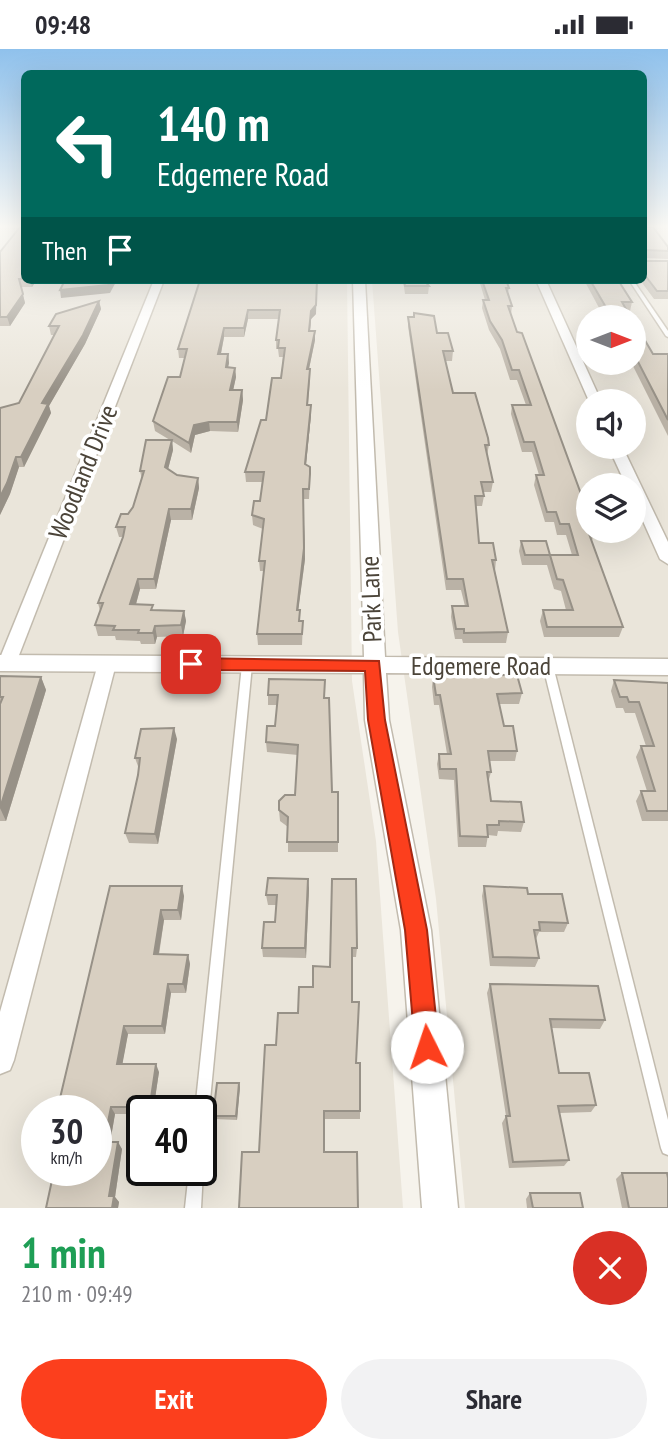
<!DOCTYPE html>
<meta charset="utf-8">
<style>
body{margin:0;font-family:"PT Sans Narrow",sans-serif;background:#f2f2f3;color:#2b2b33;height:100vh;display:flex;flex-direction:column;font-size:26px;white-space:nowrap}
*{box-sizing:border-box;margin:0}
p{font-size:23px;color:#7c7c81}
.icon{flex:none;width:38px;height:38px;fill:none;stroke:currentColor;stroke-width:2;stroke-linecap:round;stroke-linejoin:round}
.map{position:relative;height:1159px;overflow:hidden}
.details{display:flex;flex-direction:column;background:#fff;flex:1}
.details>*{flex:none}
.guide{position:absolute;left:21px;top:21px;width:626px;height:214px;border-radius:10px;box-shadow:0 7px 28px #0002;background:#00695c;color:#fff;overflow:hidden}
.needle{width:46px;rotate:90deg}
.controls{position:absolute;left:576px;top:256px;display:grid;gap:14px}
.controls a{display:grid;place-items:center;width:70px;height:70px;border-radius:50%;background:#fff;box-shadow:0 7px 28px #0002;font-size:35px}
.speed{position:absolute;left:21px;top:1046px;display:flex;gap:14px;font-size:35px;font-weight:700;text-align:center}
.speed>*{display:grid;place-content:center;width:91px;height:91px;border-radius:50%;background:#fff;box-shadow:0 7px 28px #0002;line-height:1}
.speed small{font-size:18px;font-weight:400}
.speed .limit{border:4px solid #111;border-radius:10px;background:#fff;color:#111}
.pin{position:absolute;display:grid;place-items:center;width:60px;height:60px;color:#fff;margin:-30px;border-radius:14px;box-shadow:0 4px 10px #0006}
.me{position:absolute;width:77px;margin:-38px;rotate:356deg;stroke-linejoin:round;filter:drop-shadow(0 0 5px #0008)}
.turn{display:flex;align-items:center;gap:24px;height:147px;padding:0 21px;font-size:32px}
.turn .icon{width:91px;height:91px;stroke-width:2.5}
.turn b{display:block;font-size:49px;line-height:60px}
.then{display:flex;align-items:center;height:66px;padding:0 21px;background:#0003;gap:14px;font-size:26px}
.round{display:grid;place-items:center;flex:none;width:74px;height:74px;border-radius:37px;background:#f2f2f3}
.overview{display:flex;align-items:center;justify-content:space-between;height:119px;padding:0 21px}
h1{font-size:42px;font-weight:800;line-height:52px;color:#1e9e55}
.primary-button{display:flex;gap:14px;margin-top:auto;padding:14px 21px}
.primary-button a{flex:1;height:80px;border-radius:42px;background:#fc3f1d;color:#fff;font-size:28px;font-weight:800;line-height:80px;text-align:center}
.primary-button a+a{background:#f2f2f3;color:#2b2b33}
.status{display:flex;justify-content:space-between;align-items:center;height:49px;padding:0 35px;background:#fff;direction:ltr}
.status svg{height:19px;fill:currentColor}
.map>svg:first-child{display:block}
.residential{fill:#eae5da;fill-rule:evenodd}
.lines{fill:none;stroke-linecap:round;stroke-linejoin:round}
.service-casing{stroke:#c2bbae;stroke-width:3}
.minor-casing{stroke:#c2bbae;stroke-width:3}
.tertiary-casing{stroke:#c2bbae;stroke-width:3}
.service{fill:#fff;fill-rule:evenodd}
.minor{fill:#fff;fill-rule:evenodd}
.tertiary{fill:#fff;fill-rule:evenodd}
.wall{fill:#bab2a6}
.shaded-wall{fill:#979187}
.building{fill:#d8cfc1;stroke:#979187;stroke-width:2}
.route{fill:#fc3f1d;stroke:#a42913;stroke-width:2}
.labels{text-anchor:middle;stroke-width:7;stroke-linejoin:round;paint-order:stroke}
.street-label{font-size:26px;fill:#4b4439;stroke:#fff}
</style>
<div class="status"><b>09:48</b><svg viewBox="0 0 49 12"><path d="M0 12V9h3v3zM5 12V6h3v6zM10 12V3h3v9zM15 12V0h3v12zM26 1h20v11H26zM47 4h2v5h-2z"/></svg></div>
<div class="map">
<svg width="668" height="1159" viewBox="0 0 668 1159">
<rect width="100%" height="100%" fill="#f6f3ec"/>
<g class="residential">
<path d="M0,178H24V231H347L352,632L376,792L403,1159H0ZM37,1062H96V1122H37ZM142,1062H201V1122H142Z"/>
<path d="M644,178H668V1159H465L436,850L398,583L372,231H644ZM588,268H634V313H588ZM588,352H634V397H588ZM588,436H634V481H588Z"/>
</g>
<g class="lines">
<defs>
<g id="service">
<path d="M629,231H633L668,282V288L666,287Z"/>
<path d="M247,613L250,614L252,616L208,1072L206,1077L201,1079V1062H195L242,616L244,614Z"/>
<path d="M548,614L551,615L553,617L668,1071V1106L663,1104L661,1099L543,617L545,615Z"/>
<path d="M201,1117L203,1122L201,1159H185L189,1122H201Z"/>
</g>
<g id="minor">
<path d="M154,231H164L16,614L13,619H1L0,609Z"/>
<path d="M536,231H546L601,352H589Z"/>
<path d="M608,397H622L668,493V515L660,510L634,452V436H626Z"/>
<path d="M107,608L113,610L116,615L14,1011L10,1021L0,1025V963L98,615L101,610Z"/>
</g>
<path id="tertiary" d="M353,231H365L385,608L668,610V626L386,624L389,671L431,881L458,1159H422L401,881L365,671L364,624L0,622V606L364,608Z"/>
</defs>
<use href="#service" class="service-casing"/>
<use href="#minor" class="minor-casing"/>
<use href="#tertiary" class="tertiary-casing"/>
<use href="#service" class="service"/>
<use href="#minor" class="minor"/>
<use href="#tertiary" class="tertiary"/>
</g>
<g class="wall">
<path d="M24,178V231H37L32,238H21L25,254L10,277H0V203Z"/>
<path d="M644,178L668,198V210L645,209L644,212H668V250H654L640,231H644Z"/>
<path d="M200,231L316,265L311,270L310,282L315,291L309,320L310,329L308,356L311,366L306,416L310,428L309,450H303L305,510L298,561L300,572H303L302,596H258L257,585L264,522H260L259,512L263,480L253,476L252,466L260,452L262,433H246L245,423L266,371L281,329L283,308H279L278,300H276V291L279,270H248L244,288H224L221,305H228L229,314L228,318L235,319L236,328L233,341H242L243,351L238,383L210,382L195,386L191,404L172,392L173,401L168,420L177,426L198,429L199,439L192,471H171L156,540H140L136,555L154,561L184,562L186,572L183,587L157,588L155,595H141L140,592L116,591L115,587H98L95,576L100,562L98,554L123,488H119L116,478L133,458L142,430L140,422L170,391L155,382L153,372L180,328L185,309H179L178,300Z"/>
<path d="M403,231H432H424L429,237L428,245H405Z"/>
<path d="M479,231H506L509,239L508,244L512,257L511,266L517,283L594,482L592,492L623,578L619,588H544L540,572L543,561H566L561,542L554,540L547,516H522L519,502L521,492L550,506H572L566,486H557L554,473H545L534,436L536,426H539L532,403H522L511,365L512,356H526L517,331H510L500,300L489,281L482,259L483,251H485Z"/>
<path d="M584,231H618L632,253L630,262H626L624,268H604Z"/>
<path d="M99,252L101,260L85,295L49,357L51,364L24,418H19L10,445L0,466V359L19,354L55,286H51L49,277Z"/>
<path d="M414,264L437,284L453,302L452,312H445L453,344L489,396L487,406L493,433L491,443H483L484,447L482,457H476L479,494L496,511L495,522L508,583L506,594H463L462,590H455L451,568L452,557H465L461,541H446L408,277V268H414Z"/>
<path d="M634,288L653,305H668V387L631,313H634Z"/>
<path d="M0,627L41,628L46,641L6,772H0Z"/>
<path d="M433,627L522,644L519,655H499L504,677L517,702L515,712H489L491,723L488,734L491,752L524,773L521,783L498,782L497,787L488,786L486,798H458L454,731L439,730L437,715L439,705H447L439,656H434L432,638Z"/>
<path d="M614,631L668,634V772H642L636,752L641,742H647L636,708L641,697H646L635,664H625L623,659H616L611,642Z"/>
<path d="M268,646L325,649L332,743H338V803H288V778L280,772L279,761L295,746L298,706L267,703L266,693L275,677L277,656H268Z"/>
<path d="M177,690L158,795L129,794L125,784L139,720L135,709Z"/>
<path d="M332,830L357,899L356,908H352V953L360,1062V1070H325L324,1103H259L276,996L298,964L313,938L330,918Z"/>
<path d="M110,837L184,847L181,871H164L159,906H188L190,915L186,944H171L165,985H128L122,1015L159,1023L154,1056H135L134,1065H115L110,1093L122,1100L115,1148L119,1153L118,1159H46L96,1122Z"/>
<path d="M484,837L528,845L568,874L564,883H539L536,890L539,909L535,918L490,917L482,847Z"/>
<path d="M309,839L306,909L263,908L262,899L275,873L276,856H268L266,846Z"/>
<path d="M490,935L605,971L600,980L551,979L559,1024L596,1056L591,1063L559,1064L569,1111L564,1117L509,1119L502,1074L506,1067L487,944Z"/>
<path d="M240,1038L237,1071L214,1070L213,1067Z"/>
<path d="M622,1124L668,1159H622L616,1130Z"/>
<path d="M530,1144L583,1159H527L526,1150Z"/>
</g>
<g class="shaded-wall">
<path d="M19,230L25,254L10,277L7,268Z"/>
<path d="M30,231H37L32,238Z"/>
<path d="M111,231H117L110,244L61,249L60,241Z"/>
<path d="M317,231L316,265L311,270L309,291L311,262Z"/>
<path d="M99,252L101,260L85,295L49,357L51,364L24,418L21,408L42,354Z"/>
<path d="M248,261V270L244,288V279Z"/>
<path d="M224,279V288L219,314L218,305Z"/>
<path d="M315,282V291L307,329V320Z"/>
<path d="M228,305L229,314L226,327V318Z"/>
<path d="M235,319L236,328L231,351L230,341Z"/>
<path d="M242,341L243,351L238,383L237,373Z"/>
<path d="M311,356V366L305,425V415Z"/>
<path d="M209,373L210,382L195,386L191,404L189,394L194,376Z"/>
<path d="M172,391L173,401L166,428L165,418Z"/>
<path d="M16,408L19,418L10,445L0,466V448Z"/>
<path d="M198,429L199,439L192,471L191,460Z"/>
<path d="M303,440L305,510L297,571V561Z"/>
<path d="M169,460L171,471L156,540L154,530Z"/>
<path d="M138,530L140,540L133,566L130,555Z"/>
<path d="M184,562L186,572L183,587L181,576Z"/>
<path d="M155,577L157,588L155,595L153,584Z"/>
<path d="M41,628L46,641L6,772L0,759Z"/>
<path d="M174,679L177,690L158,795L155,785Z"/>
<path d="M308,830L309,839L306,909L305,899Z"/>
<path d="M182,837L184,847L181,871L178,861Z"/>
<path d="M161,861L164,871L157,915L154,905Z"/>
<path d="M188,906L190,915L186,944L183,935Z"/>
<path d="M168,935L171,944L165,985L162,977Z"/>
<path d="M124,977L128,985L121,1023L117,1015Z"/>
<path d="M156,1015L159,1023L154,1056L151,1049Z"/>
<path d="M239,1034L240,1038L237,1071L236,1067Z"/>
<path d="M131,1049L135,1056L134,1065L129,1058Z"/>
<path d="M111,1058L115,1065L109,1100L104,1093Z"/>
<path d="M118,1093L122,1100L115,1148L119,1153L118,1159H112L109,1147Z"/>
</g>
<g class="building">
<path d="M20,178H24V230H19L23,245L7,268H0V203Z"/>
<path d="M644,178H653L668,198V202L646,201L644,212H668V242H657L644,225Z"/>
<path d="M65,231H111L108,236L60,241Z"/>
<path d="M200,231H317L316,256L311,262L309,282H315L307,320H310L307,356H311L305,415L310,418V425L309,440H303L304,499L297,561H300L299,572H303L302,585H257L265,512H259L264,470L252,466L254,452H260L264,423H245L261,371H266L272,329H281L285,299H278L279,291H276L280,261H248L244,279H224L218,305H228L226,318L235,319L230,341H242L237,373H209L194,376L189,394L153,372L168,328H180L187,300H178Z"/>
<path d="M404,231H424L429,237H405Z"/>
<path d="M482,231H506L509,239H506L512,257H508L517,283L522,284L588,464V481H594L588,482L623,578H547L543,561H573L563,531L557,530L550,506H525L521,492H546L550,506H578L569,475H560L556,463H547L536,426H544L534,393H524L512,356H531L519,321H512L502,291L490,272L483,251H489Z"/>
<path d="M590,231H618L632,253H622L626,260H607Z"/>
<path d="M99,252L83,286L42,354L48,355L21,408H16L7,434L0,448V359L19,354L59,277H49L56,265Z"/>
<path d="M414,264L434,267L437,284H448L453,302H443L453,344H475L488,389L489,396H485L493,433H481L484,447H475L479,494H493L496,511H492L508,583L464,584V580H456L452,557H468L463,530H447L408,268H414Z"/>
<path d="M634,288H643L653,305H668V371L634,305Z"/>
<path d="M146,391H172L165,418L177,426L198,429L191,460H169L154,530H138L130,555L153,556L151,561L184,562L181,576L155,577L153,584H138L139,581H113L115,577L95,576L103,554H98L123,488L125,478H116L121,465H128L133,458L144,422H140Z"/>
<path d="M517,626L522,644L497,645L504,677H513L517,702H488L491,723H487L491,752L521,753L524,773L499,772V776H487L488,788L460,787L456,720H440L439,705H451L440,646H436L433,627Z"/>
<path d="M0,627L41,628L0,759V655L3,648H0Z"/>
<path d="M269,630L325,631L324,649H329L332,743H338V793H287L288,768L279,761V752L285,746H295L298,696L266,693L267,677H275L278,646H268Z"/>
<path d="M614,631L668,634V762H647L641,742H655L641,697H654L639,653H629L627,648H620Z"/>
<path d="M174,679L155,785L125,784L138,726L140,709H135L141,680Z"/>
<path d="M268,829L308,830L305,899H262L264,873H275L277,846H266Z"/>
<path d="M332,830H356L357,899H352V953H359L356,1014H360V1062H324V1103H357L358,1159H239L242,1103H259L265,996H276L278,964H298L299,938H313V917L330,918Z"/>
<path d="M110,837H182L178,861H161L154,905L188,906L183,935H168L162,977H124L117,1015H156L151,1049H131L129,1058H111L104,1093H118L109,1147H114L112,1159H46L54,1122H96V1062H57Z"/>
<path d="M484,837L527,839L528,845H562L568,874L539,873L540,881H534L539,909L493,908Z"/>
<path d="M490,935L598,937L605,971L550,970L559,1024H589L596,1056L558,1057L569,1111L513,1113L506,1067H510Z"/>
<path d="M217,1034H239L236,1067H213Z"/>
<path d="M622,1124H667L668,1129V1159H629Z"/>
<path d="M530,1144H580L583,1159H533Z"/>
</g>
<linearGradient id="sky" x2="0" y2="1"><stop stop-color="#8fc1ec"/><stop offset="0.52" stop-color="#fbfaf6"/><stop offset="1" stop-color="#fbfaf6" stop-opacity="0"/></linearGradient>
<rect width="668" height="341" fill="url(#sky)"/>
<path class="route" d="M191,609L379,612L385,671L427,881L439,998L435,1007L427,1010L418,1007L415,998L405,881L368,671L365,622L191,621L183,615Z"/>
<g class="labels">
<g class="street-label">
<text transform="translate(83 423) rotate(-68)" y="9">Woodland Drive</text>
<text transform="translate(371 550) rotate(-92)" y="9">Park Lane</text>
<text x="481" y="626">Edgemere Road</text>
</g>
</g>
</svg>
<div class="controls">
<a><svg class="needle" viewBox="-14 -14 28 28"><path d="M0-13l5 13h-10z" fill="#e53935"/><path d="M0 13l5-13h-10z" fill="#7c7c81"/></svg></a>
<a><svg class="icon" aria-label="sound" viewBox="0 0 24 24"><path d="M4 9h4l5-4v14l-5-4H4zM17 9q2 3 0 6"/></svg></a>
<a><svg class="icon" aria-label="layers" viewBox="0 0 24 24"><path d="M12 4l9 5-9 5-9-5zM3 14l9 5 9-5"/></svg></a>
</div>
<div class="speed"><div>30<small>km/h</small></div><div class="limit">40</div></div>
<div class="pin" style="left:191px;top:615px;background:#d93025"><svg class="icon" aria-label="arrive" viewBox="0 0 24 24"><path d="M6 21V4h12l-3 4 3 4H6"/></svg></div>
<svg class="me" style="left:427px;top:998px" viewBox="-20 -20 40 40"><circle r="19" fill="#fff"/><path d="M0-13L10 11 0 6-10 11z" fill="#fc3f1d"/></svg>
<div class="guide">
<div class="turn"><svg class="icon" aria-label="left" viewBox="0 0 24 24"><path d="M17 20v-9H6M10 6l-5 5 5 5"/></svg><div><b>140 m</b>Edgemere Road</div></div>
<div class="then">Then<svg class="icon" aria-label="arrive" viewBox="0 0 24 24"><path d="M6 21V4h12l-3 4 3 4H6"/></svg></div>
</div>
</div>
<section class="details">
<div class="overview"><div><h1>1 min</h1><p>210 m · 09:49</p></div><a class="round" style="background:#d93025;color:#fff"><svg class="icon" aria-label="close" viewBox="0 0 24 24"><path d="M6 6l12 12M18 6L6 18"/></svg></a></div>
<div class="primary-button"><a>Exit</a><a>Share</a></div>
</section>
